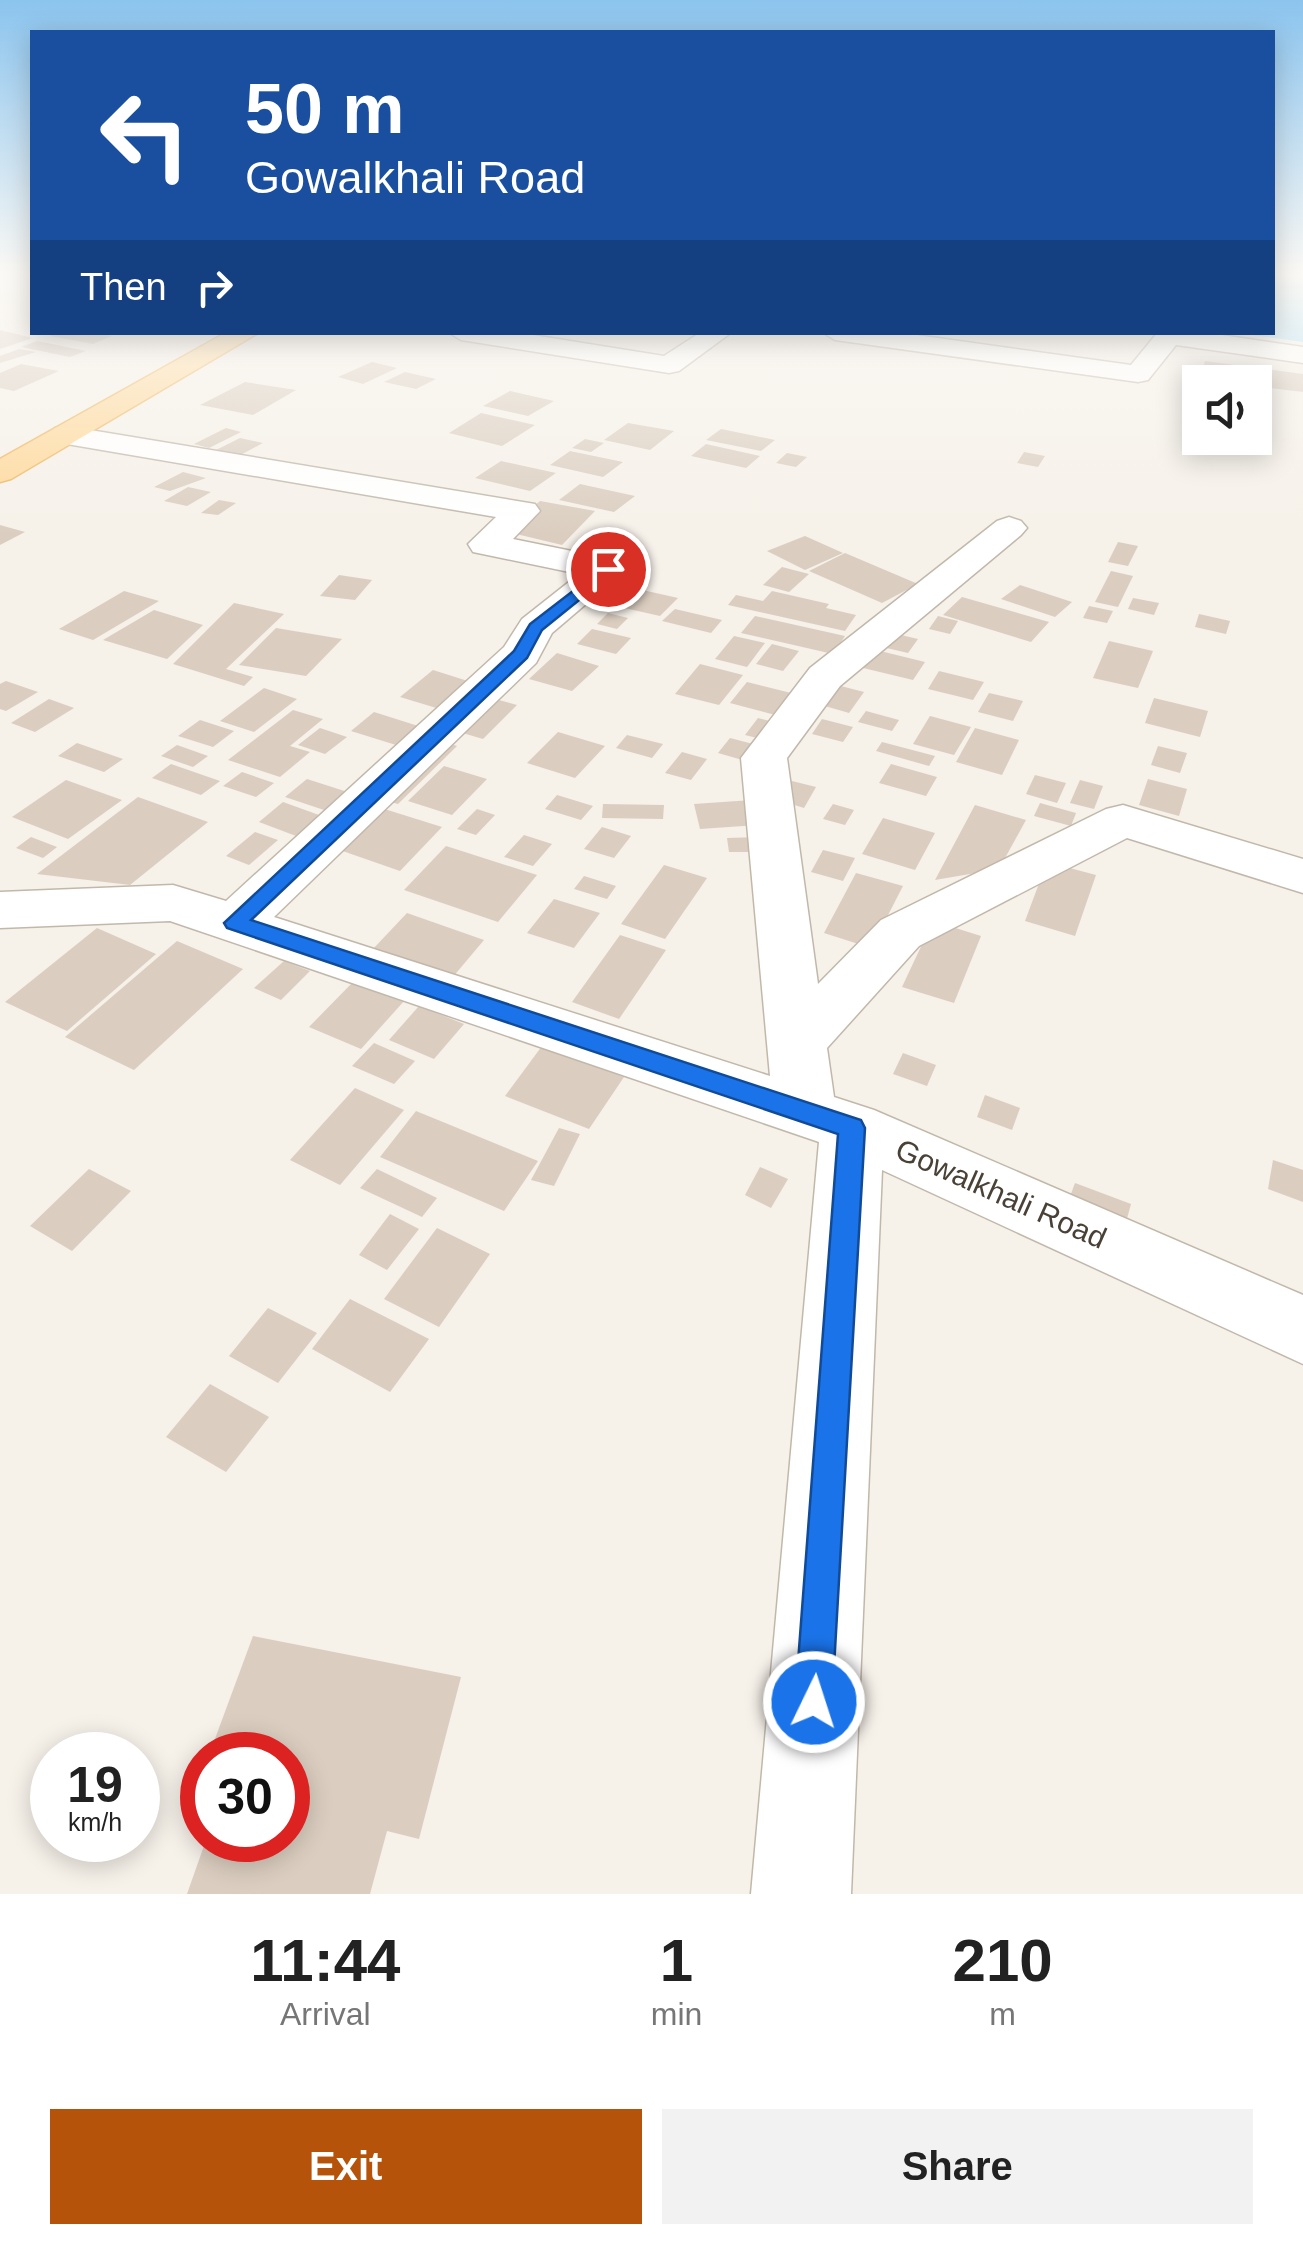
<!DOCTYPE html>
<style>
body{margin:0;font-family:Arial,sans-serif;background:#f2f2f2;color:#222;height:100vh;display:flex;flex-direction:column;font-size:38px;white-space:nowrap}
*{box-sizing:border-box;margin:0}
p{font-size:32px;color:#767676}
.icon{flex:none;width:55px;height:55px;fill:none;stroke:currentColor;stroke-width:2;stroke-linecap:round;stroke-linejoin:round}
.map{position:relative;height:1894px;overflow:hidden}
.details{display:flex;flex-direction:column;background:#fff;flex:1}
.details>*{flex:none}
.hud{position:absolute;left:30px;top:30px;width:1245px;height:305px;border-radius:0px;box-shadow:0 5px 25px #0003;background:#1a4fa0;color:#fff;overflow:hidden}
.controls{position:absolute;left:1182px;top:365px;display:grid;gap:20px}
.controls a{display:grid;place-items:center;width:90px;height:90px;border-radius:0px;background:#fff;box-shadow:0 5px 25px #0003;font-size:50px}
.speed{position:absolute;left:30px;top:1732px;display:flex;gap:20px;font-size:50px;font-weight:700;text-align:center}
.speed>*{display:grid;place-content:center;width:130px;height:130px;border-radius:50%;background:#fff;box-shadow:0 5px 25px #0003;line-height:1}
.speed small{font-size:25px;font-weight:400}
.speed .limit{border:15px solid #d22;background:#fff;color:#111}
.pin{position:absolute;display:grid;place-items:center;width:85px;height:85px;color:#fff;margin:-42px;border:5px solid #fff;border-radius:50%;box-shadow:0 2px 10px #0007}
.me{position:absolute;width:110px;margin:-55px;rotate:4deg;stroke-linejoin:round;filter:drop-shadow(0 0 8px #0008)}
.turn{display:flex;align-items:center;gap:35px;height:210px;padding:0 50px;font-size:45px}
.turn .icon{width:130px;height:130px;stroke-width:2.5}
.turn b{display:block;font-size:70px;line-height:85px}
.then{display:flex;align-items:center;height:95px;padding:0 50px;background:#0003;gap:20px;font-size:38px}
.eta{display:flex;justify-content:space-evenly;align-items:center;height:170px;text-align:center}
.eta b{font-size:60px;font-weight:700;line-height:70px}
.primary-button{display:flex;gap:20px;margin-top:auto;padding:20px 50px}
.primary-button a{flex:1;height:115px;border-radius:0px;background:#b45309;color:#fff;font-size:40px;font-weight:700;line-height:115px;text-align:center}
.primary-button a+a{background:#f2f2f2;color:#222}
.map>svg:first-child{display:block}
.water{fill:#a1dbf6}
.building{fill:#dbcec0}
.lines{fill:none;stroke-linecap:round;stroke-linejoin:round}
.minor-casing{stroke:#c2b8aa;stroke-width:3}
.primary-casing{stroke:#eeb65f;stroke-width:3}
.minor{fill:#fff;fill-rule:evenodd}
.primary{fill:#ffd898;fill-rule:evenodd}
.route{fill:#1a73e8;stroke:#114b97;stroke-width:2.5}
.labels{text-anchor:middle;stroke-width:10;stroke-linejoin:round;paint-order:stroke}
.street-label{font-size:30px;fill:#4a4136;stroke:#fff}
</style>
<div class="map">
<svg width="1303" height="1894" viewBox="0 0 1303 1894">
<rect width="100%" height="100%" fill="#f6f1e9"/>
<path class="water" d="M1273,275L1303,279V342L1237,333L1272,332Z"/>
<g class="building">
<path d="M0,330L33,338L0,349Z"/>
<path d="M59,332H93L112,336L93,344L50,336Z"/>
<path d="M37,341L86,351L70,357L21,347Z"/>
<path d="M19,349L36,352L0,363V356Z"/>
<path d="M1205,361L1303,374V392L1255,386V382L1199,378Z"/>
<path d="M372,362L397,368L363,384L338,377Z"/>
<path d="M21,364L59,371L14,391L0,388V373Z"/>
<path d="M405,372L436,379L416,389L384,382Z"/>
<path d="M245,382L296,390L253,415L200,405Z"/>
<path d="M510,391L554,401L528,416L483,406Z"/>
<path d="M481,413L535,425L502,446L449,433Z"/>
<path d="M628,423L674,431L650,450L604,440Z"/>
<path d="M226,428L241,432L209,448L194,444Z"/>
<path d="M721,429L775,440L761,451L706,440Z"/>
<path d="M240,438L263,443L233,459L210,453Z"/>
<path d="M585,439L604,443L591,452L572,448Z"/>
<path d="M706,444L760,456L746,468L691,456Z"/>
<path d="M570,451L623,462L603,477L550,465Z"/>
<path d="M1024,452L1045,456L1038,467L1017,463Z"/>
<path d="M787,453L807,457L796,467L776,463Z"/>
<path d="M501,461L556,473L530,491L475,478Z"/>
<path d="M183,472L206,478L170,491L154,487Z"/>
<path d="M580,484L635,496L614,512L559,500Z"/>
<path d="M188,487L211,492L187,506L164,501Z"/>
<path d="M219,500L236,503L218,515L201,513Z"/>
<path d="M540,501L595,511L562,545L504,531Z"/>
<path d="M0,525L25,532L0,545Z"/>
<path d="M805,536L843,553L805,570L767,551Z"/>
<path d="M1118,542L1138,546L1128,566L1108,562Z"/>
<path d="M845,553L918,584L882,603L809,571Z"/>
<path d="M782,567L809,574L789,592L763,585Z"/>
<path d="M1111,571L1133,576L1118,607L1095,602Z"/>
<path d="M606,574L634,580L610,607L581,601Z"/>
<path d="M339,575L372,580L355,600L320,596Z"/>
<path d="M1020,585L1072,602L1055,617L1001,599Z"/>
<path d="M638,589L678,598L660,616L620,607Z"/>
<path d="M124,591L159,601L93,640L59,629Z"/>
<path d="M772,591L829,604L826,608L856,615L845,631L728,605L736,595L763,601Z"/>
<path d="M962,597L1049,622L1031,642L943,615Z"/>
<path d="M1133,598L1159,603L1154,615L1128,609Z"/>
<path d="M234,603L284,614L226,669L253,677L244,686L173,664Z"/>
<path d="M1089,606L1113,611L1107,623L1083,618Z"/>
<path d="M675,609L722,620L711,633L662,621Z"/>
<path d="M154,610L203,625L167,659L103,640Z"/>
<path d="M608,613L628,618L617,629L597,624Z"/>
<path d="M1199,614L1230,621L1226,634L1195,627Z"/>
<path d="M755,616L845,636L833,654L741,633Z"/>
<path d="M938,616L958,621L950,634L929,629Z"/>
<path d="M276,628L342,639L306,676L239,665Z"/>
<path d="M592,629L631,638L616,654L577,644Z"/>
<path d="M888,632L918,639L908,653L878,646Z"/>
<path d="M734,636L765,643L747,667L715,659Z"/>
<path d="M1109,641L1153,651L1138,688L1093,678Z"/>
<path d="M772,644L799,651L783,671L756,664Z"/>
<path d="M872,649L925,662L913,680L859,667Z"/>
<path d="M557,653L599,666L572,691L529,679Z"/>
<path d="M700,664L743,675L719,705L675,694Z"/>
<path d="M433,670L474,683L443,710L400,697Z"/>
<path d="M939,671L984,682L973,700L928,689Z"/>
<path d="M6,681L38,692L6,711L0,709V684Z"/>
<path d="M747,682L799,695L783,717L730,703Z"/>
<path d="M833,684L864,692L849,713L818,704Z"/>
<path d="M264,688L297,699L254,732L220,721Z"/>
<path d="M989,693L1023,701L1013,721L978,712Z"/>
<path d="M484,696L517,705L483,739L449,729Z"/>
<path d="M1154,698L1208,711L1200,737L1145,723Z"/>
<path d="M49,699L74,708L35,732L11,723Z"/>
<path d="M293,710L323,719L290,746L310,752L280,777L228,760Z"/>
<path d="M866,711L899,720L892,731L858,722Z"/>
<path d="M374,712L434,731L412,750L351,731Z"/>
<path d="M930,716L971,727L954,755L913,744Z"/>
<path d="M758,718L777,723L765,740L745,735Z"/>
<path d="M822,719L853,727L843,742L812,734Z"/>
<path d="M200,720L234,731L213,747L178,736Z"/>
<path d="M320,728L347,737L325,754L298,745Z"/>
<path d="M975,728L1019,740L1002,775L956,762Z"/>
<path d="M558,732L605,746L575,778L527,763Z"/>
<path d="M627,735L663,744L652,758L616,748Z"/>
<path d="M730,738L757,745L746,761L718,753Z"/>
<path d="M441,741L457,746L398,804L380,799Z"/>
<path d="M882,742L935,756L929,766L876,751Z"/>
<path d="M77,743L123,759L104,772L58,756Z"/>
<path d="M177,745L208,756L193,767L161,756Z"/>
<path d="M1158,746L1187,753L1180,773L1151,765Z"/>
<path d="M682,752L707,759L691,780L665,773Z"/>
<path d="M171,764L220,781L201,795L152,778Z"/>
<path d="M891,764L937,777L926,796L879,783Z"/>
<path d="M444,766L487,779L452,815L408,801Z"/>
<path d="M242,772L274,783L256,797L223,786Z"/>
<path d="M1035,775L1066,783L1057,803L1026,794Z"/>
<path d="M307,779L360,796L339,815L285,797Z"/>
<path d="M1148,779L1187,789L1179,816L1139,805Z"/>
<path d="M66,780L122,800L68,839L12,817Z"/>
<path d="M788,780L816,787L804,808L775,799Z"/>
<path d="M1080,780L1103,786L1094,809L1070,803Z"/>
<path d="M557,795L593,806L581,820L545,809Z"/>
<path d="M138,797L208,822L130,885L37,874Z"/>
<path d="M752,800L758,825L700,829L694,804Z"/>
<path d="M283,802L319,815L296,836L259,822Z"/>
<path d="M1040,803L1076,813L1071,826L1034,816Z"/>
<path d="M603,804L664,805L663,819L602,818Z"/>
<path d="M833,804L854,810L845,825L823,819Z"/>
<path d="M975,805L1026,820L999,869L935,880Z"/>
<path d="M378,807L442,827L400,871L334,848Z"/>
<path d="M477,809L495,815L476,835L457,829Z"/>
<path d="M883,818L935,833L915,870L862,854Z"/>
<path d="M602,827L631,836L614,858L584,849Z"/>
<path d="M255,832L278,840L249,865L226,856Z"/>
<path d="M524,835L552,844L533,866L504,857Z"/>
<path d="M31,837L57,847L43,858L16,848Z"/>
<path d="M760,837L762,852H729L727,838Z"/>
<path d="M446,846L537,875L498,922L404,890Z"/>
<path d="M823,850L855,858L843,881L811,872Z"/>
<path d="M1047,862L1096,875L1075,936L1025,921Z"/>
<path d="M664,865L707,878L665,939L621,924Z"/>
<path d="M856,873L903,886L871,948L824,933Z"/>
<path d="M584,876L616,886L607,899L574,889Z"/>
<path d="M554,899L600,913L574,948L527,933Z"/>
<path d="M407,913L484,940L452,978L373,949Z"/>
<path d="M933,921L981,936L954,1003L902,987Z"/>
<path d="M97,928L156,954L67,1031L5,1002Z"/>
<path d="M620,935L666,950L619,1019L572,1002Z"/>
<path d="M177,941L243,969L134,1070L65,1037Z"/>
<path d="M284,961L310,971L281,1000L254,988Z"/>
<path d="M355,980L405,1000L361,1049L309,1027Z"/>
<path d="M419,1006L464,1024L434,1059L389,1040Z"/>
<path d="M374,1043L415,1061L394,1084L352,1066Z"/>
<path d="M542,1046L624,1077L589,1129L505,1096Z"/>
<path d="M903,1053L936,1065L927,1086L893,1074Z"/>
<path d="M355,1088L404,1110L340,1185L290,1160Z"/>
<path d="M985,1095L1020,1108L1012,1130L977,1117Z"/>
<path d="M416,1111L538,1161L504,1211L380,1157Z"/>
<path d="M559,1128L580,1134L554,1186L531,1180Z"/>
<path d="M1273,1160L1303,1170V1202L1268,1189Z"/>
<path d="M760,1167L788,1179L771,1208L745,1195Z"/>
<path d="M89,1169L131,1191L72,1251L30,1226Z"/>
<path d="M377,1169L437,1198L422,1217L360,1188Z"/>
<path d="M1075,1183L1131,1204L1123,1233L1065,1210Z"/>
<path d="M390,1214L419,1229L387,1270L359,1255Z"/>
<path d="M437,1228L490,1254L439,1327L384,1299Z"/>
<path d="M350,1299L429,1339L390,1392L312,1349Z"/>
<path d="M268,1308L317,1333L278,1383L229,1356Z"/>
<path d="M210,1384L269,1417L226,1472L166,1437Z"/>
<path d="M253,1636L461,1677L419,1839L387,1831L370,1894H187L206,1840H288V1755H209Z"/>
</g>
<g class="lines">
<defs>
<g id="minor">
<path d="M448,332H514L664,356L701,332H732L679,371L669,373L461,340Z"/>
<path d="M822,332H895L1131,365L1158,332H1201L1303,347V363L1176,345L1148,380L1138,382L835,340Z"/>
<path d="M66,426L535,504L540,511L513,539L621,561L627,569L552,633L536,663L274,917L770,1076L741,758L810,668L997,521L1009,517L1021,521L1027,528L1021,535L840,686L787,758L818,984L881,920L1106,809L1123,805L1303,859V893L1127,838L919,946L827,1048L834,1097L874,1110L1303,1295V1364L882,1170L851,1894H751L819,1142L170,921L0,928V892L173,885L226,901L504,647L522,619L579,574L473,552L468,544L496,517L55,442L51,435L55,428Z"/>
</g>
<path id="primary" d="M227,332H260L11,479L0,482V459Z"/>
</defs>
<use href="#minor" class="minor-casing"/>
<use href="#primary" class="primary-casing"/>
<use href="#minor" class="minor"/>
<use href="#primary" class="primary"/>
</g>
<linearGradient id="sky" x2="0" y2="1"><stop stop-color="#8bc4ee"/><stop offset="0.51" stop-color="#fbf9f5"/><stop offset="1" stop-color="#fbf9f5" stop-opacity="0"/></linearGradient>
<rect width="1303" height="536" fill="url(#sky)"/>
<path class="route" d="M608,564L616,569L614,572L542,630L527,658L251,920L861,1120L865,1128L832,1702L827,1716L814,1721L800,1716L795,1702L838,1134L227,928L224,923L514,651L530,624Z"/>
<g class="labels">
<g class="street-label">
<text transform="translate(1001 1194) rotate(24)" y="10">Gowalkhali Road</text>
</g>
</g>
</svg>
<div class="controls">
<a><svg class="icon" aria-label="sound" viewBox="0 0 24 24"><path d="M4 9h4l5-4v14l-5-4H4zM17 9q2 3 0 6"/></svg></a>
</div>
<div class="speed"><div>19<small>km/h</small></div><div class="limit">30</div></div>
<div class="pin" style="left:608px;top:569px;background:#d93025"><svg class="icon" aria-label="arrive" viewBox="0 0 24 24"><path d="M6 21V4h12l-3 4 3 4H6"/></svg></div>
<svg class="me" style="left:814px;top:1702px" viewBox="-20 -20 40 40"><circle r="17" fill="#1a73e8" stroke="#fff" stroke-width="3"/><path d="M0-11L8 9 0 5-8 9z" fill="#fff"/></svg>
<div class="hud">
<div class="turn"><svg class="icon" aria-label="left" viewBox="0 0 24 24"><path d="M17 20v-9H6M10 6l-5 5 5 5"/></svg><div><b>50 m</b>Gowalkhali Road</div></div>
<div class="then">Then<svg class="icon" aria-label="right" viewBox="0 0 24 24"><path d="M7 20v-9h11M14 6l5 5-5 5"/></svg></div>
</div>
</div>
<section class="details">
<div class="eta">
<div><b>11:44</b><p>Arrival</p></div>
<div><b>1</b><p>min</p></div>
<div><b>210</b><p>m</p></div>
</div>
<div class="primary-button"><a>Exit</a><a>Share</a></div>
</section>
